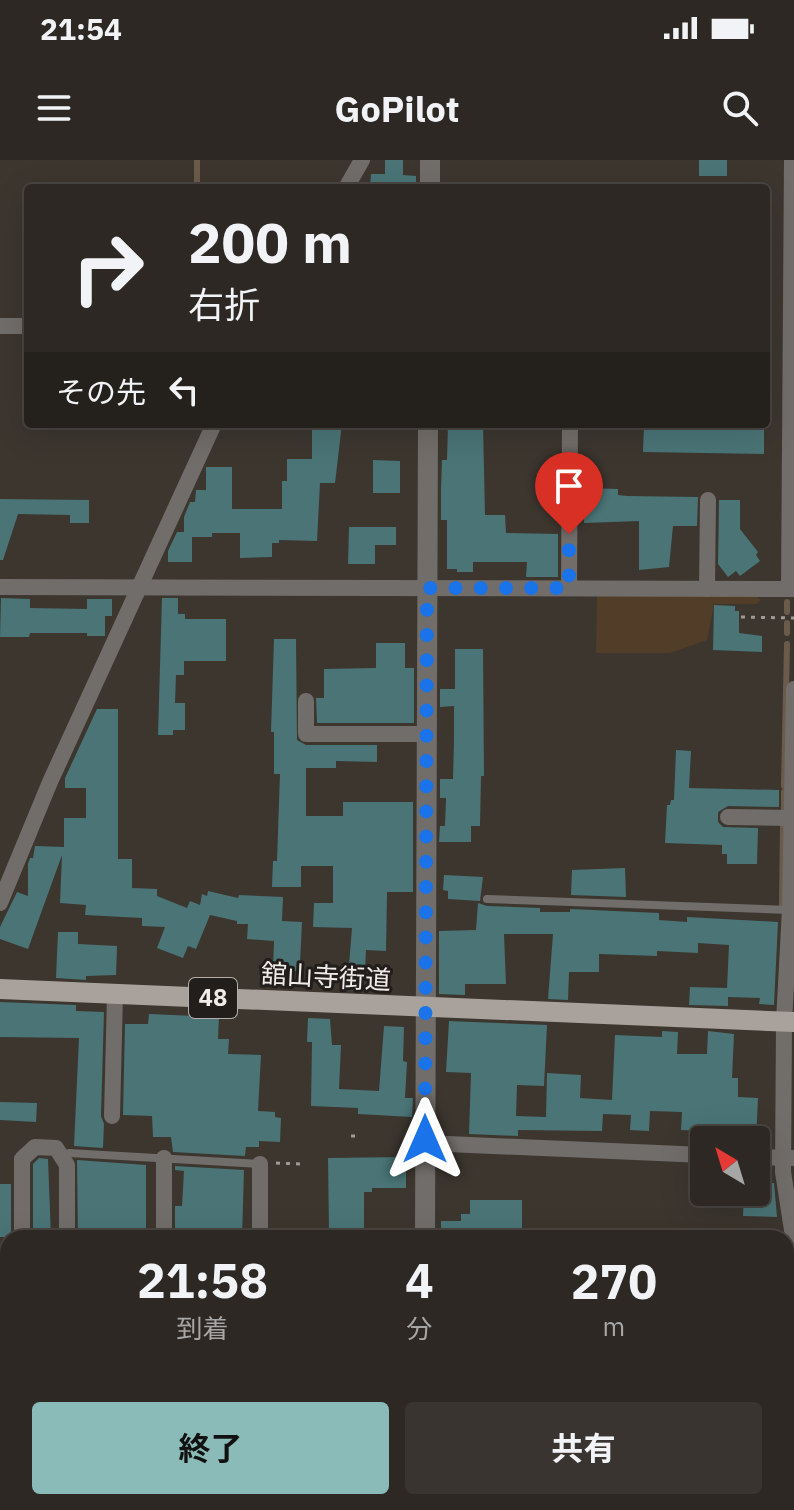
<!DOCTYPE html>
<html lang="ja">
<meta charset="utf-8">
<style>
body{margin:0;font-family:"IBM Plex Sans","Noto Sans JP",sans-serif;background:#393430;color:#f1f3f6;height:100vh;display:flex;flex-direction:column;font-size:30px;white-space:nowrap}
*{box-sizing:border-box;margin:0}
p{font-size:26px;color:#a7a6a6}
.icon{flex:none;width:44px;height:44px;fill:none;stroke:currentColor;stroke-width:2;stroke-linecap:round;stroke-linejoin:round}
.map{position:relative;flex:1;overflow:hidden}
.panel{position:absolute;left:0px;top:1070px;width:794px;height:280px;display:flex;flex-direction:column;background:#2d2823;border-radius:24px 24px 0 0;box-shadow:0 8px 32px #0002,0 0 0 2px #484441}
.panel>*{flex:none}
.guide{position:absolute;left:24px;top:24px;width:746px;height:244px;border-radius:8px;box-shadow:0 8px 32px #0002,0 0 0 2px #484441;background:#2d2823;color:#f1f3f6;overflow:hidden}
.needle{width:52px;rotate:322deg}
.tools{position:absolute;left:690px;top:966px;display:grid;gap:16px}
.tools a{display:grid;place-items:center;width:80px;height:80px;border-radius:8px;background:#2d2823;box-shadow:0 8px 32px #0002,0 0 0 2px #484441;font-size:40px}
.pin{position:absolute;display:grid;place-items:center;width:68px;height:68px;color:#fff;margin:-82px -34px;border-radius:50% 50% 50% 0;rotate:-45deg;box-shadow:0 0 8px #0007}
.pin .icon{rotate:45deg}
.me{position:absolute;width:88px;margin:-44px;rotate:0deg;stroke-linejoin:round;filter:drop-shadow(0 0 6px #0008)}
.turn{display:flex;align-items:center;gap:28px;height:168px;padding:0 32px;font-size:36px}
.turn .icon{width:104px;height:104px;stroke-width:2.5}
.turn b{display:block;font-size:56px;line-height:68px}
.then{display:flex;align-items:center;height:76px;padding:0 32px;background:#0003;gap:16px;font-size:30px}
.eta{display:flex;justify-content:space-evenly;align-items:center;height:136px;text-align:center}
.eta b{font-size:48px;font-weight:700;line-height:56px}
.cta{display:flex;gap:16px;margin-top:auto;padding:16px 32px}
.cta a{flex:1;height:92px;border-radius:8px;background:#8bbbb9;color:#111;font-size:32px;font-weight:700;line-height:92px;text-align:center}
.cta a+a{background:#393430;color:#f1f3f6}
.status{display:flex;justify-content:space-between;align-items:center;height:56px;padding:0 40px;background:#2d2823;direction:ltr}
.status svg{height:22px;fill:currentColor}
header{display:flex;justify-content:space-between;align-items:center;height:104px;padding:0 32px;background:#2d2823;font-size:36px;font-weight:700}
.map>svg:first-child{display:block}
.green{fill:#523e28}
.water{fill:#311d06;stroke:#6b5b4a;stroke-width:2}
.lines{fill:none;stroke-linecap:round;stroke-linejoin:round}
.stream{stroke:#6b5b4a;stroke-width:6}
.building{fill:#4a7476}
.path{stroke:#9f9a95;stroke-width:3;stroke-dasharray:4 6;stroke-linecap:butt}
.service{stroke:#716d6a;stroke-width:8}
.minor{stroke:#716d6a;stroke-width:16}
.tertiary{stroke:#716d6a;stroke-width:20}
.primary{stroke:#a9a29c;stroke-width:20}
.route{stroke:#1a73e8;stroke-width:14;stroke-dasharray:0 25.2}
.labels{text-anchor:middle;stroke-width:6;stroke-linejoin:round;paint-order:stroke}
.shield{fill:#211e1b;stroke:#b3aeaa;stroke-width:2}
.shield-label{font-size:24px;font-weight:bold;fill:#f1ece8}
.street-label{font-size:26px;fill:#f1ece8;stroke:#211e1b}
</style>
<div class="status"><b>21:54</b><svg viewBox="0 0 49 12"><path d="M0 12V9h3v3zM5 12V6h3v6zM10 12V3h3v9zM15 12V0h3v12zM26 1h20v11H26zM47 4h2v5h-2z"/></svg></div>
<header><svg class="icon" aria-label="menu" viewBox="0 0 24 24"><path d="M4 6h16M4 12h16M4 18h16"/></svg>GoPilot<svg class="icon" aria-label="search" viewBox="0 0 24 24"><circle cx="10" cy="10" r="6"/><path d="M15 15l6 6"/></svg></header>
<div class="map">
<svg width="794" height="1350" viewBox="0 0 794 1350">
<rect width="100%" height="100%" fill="#3c362f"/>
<path class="green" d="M597,435L756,436L761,440L756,444H714L707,480L670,493H596Z"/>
<path class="water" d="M8,1333V1342H166V1350H6Z"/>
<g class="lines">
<g class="stream">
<path d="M197,28V0"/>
<path d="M787,452V442"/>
<path d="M787,473V463"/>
<path d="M784,626L787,484"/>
<path d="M784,651V632"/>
<path d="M782,745L783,665"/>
<path d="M783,1350V1342"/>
</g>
</g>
<g class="building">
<path d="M385,0H403V15L416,16V28H370L371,14H385Z"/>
<rect x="699" y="0" width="28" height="16"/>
<path d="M312,264H342L335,323H320L317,381L279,380V383H272V397L240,398V373H212V377H192V402H168V391L177,372H184V357L190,342H195L196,330H206V307H232V349H282V321H287V299H312Z"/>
<path d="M448,264H483L485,355H505L506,373L558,374V417H526L527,402H473V412H457V409H447V360H441V329L442,300H447Z"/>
<path d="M729,264H764V294L643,292L644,266Z"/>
<path d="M373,300L400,301V333H373Z"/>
<path d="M584,328L618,329V335L627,336L698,337L697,366H673L669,407L639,410V361L584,363Z"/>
<path d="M0,339L89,340V363H70V355L18,354L3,400H0Z"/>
<path d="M719,340H740V369L758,392L756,395L760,401L740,416L736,411L728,417L718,404Z"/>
<path d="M349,367H396V385H375V404H348Z"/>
<path d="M1,438L30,439V448L87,449V439H112V456H105V476H87V473H30L29,477H0Z"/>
<path d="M162,438H178V454H185V459H226V501H184V515H176L175,543H185V570H173V575H158Z"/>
<path d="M714,445L735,446V451H739V473L762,476V492L713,490Z"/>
<path d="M274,479H296L297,580L306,585H377V602L336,601V608H306V656H343V642H413V732H387L386,791L366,790L364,831L347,830L352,768L313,767L314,743H333V706H301V727H272L273,701H277L280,614H274V572H271Z"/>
<path d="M376,483H405V508H414V563H317L316,538H324V509L376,508Z"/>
<path d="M455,489H483L484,616H481L480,666H471V682H439L440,666H445L446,638H440V619H453L454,580V546L440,547V529H455Z"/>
<path d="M97,549H118V699H132V728L157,729V736L187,748L190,741L200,745L202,734L207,736L208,731L238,738L239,735L283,737L282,761L302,762L300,803H297V811L273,810L274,781L247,779L248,764H237V761L210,755L196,789L188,786L183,798L157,788L165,767L142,766V758L85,755L86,745L60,743L62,695L28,789L0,779V767L17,732L28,736V704L30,698H33L35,686L64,687V658H86V628H65V618Z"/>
<path d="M676,590L691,591L689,628L779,630V647L728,646L718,652V662L723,667L758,668L757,704H727V694H722V685L665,683L667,645H670L671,640H674Z"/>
<path d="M625,708L626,737L571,735L572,710Z"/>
<path d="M444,715L483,717L480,741L448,739V731L443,730Z"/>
<path d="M478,743L487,746L540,748V752H570V749L659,753V760L687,762V757L778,762L774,845L759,844L760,838L728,837V846L689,845L690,827L727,828L729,785L698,783V793L657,791V796L599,794V812H569L568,840L548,839L553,774H504L506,824H465V835L439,834V771L476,770Z"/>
<path d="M58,772H78V784L117,786L116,815L86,816V820L56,818Z"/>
<path d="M0,842L76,845V851L104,852L101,956L104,964L103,988L74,986L79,878L0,877Z"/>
<path d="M149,854L219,857L218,879H229L228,894L261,895L258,951L275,952V957L281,958L280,982L259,981V987H246L245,996L173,992L171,977H153L152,956L123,955L125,864H148Z"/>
<path d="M308,858L330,859L332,885H341L339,929L379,931L384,866L404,867L403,901L407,902L405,938H413L412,957L358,954V948L311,946L312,882H307Z"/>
<path d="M449,861L547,865L544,926L517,925L516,956L546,957L547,913L581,915L580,938L612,940L615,875L662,877V871L678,872L677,894H707L708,871L734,874L732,918H738V937L758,938L756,980H712L713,974H704V971L681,970L682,952L650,951L649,971L630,970L631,955L603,954L602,971L518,970V976L469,974L471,913L446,912Z"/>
<path d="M0,942L37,943L36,962L0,960Z"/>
<path d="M406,997V1028H372V1032H364V1072H329L328,998Z"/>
<path d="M39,998L48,999L51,1078H33V1004Z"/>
<path d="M77,1000L146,1005V1070H115V1078H78Z"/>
<path d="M175,1006L244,1010L242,1078H196V1070H175V1046H182L184,1011L175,1010Z"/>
<path d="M756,1023H774L777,1057L743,1056L744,1032H756Z"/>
<rect x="0" y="1024" width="11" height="53"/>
<path d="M470,1040H522V1078H441V1061H461V1054H470Z"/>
</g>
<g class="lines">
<g class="path">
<path d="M741,457L794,458"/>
<path d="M351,976H357"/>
<path d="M276,1003L302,1004"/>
</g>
<g class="service">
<path d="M487,739L790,750"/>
<path d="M62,998L69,993L260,1004"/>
</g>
<g class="minor">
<path d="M346,28L362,0"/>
<path d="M0,166H28"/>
<path d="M0,427L794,429"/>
<path d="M569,428L570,264"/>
<path d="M707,429L708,340"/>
<path d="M789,429L792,0"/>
<path d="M794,529L790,749L784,862L783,1012L794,1083"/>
<path d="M306,541V574H426"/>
<path d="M728,657L792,658"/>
<path d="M0,743L50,622L214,264"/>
<path d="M112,956L115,834"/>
<path d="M425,983L704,995"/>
<path d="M756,997L794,998"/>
<path d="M22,1078V999L35,987L56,988L67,1005V1078"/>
<path d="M164,1078V998"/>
<path d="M260,1078V1004"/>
<path d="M227,1350V1342"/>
<path d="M314,1350V1342"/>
<path d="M794,1350V1335"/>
</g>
<g class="tertiary">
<path d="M430,28V0"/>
<path d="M425,1078L428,264"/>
<path d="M424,1350V1342"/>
</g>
<path class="primary" d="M0,829L794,862"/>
</g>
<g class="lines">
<path class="route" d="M425,979L427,428H569V374"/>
</g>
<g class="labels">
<rect class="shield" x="189" y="818" width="48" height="40" rx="6"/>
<g class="shield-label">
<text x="213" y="846">48</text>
</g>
<g class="street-label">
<text transform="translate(326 817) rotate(3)" y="9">舘山寺街道</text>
</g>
</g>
</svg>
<div class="tools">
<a><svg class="needle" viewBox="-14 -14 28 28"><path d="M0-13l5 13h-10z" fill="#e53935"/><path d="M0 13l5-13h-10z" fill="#a7a6a6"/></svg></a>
</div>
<div class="pin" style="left:569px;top:374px;background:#d93025"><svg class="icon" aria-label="arrive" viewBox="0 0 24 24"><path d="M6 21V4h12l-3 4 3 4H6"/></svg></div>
<svg class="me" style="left:425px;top:979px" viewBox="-20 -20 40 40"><path d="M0-17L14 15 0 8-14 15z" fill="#1a73e8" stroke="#fff" stroke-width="4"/></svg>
<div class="guide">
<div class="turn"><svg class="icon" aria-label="right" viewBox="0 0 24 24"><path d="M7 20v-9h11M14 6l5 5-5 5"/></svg><div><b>200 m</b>右折</div></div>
<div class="then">その先<svg class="icon" aria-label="left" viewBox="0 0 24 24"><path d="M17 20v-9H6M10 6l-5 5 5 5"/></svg></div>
</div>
<section class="panel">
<div class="eta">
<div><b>21:58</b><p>到着</p></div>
<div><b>4</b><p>分</p></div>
<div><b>270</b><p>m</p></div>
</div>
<div class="cta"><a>終了</a><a>共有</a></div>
</section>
</div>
